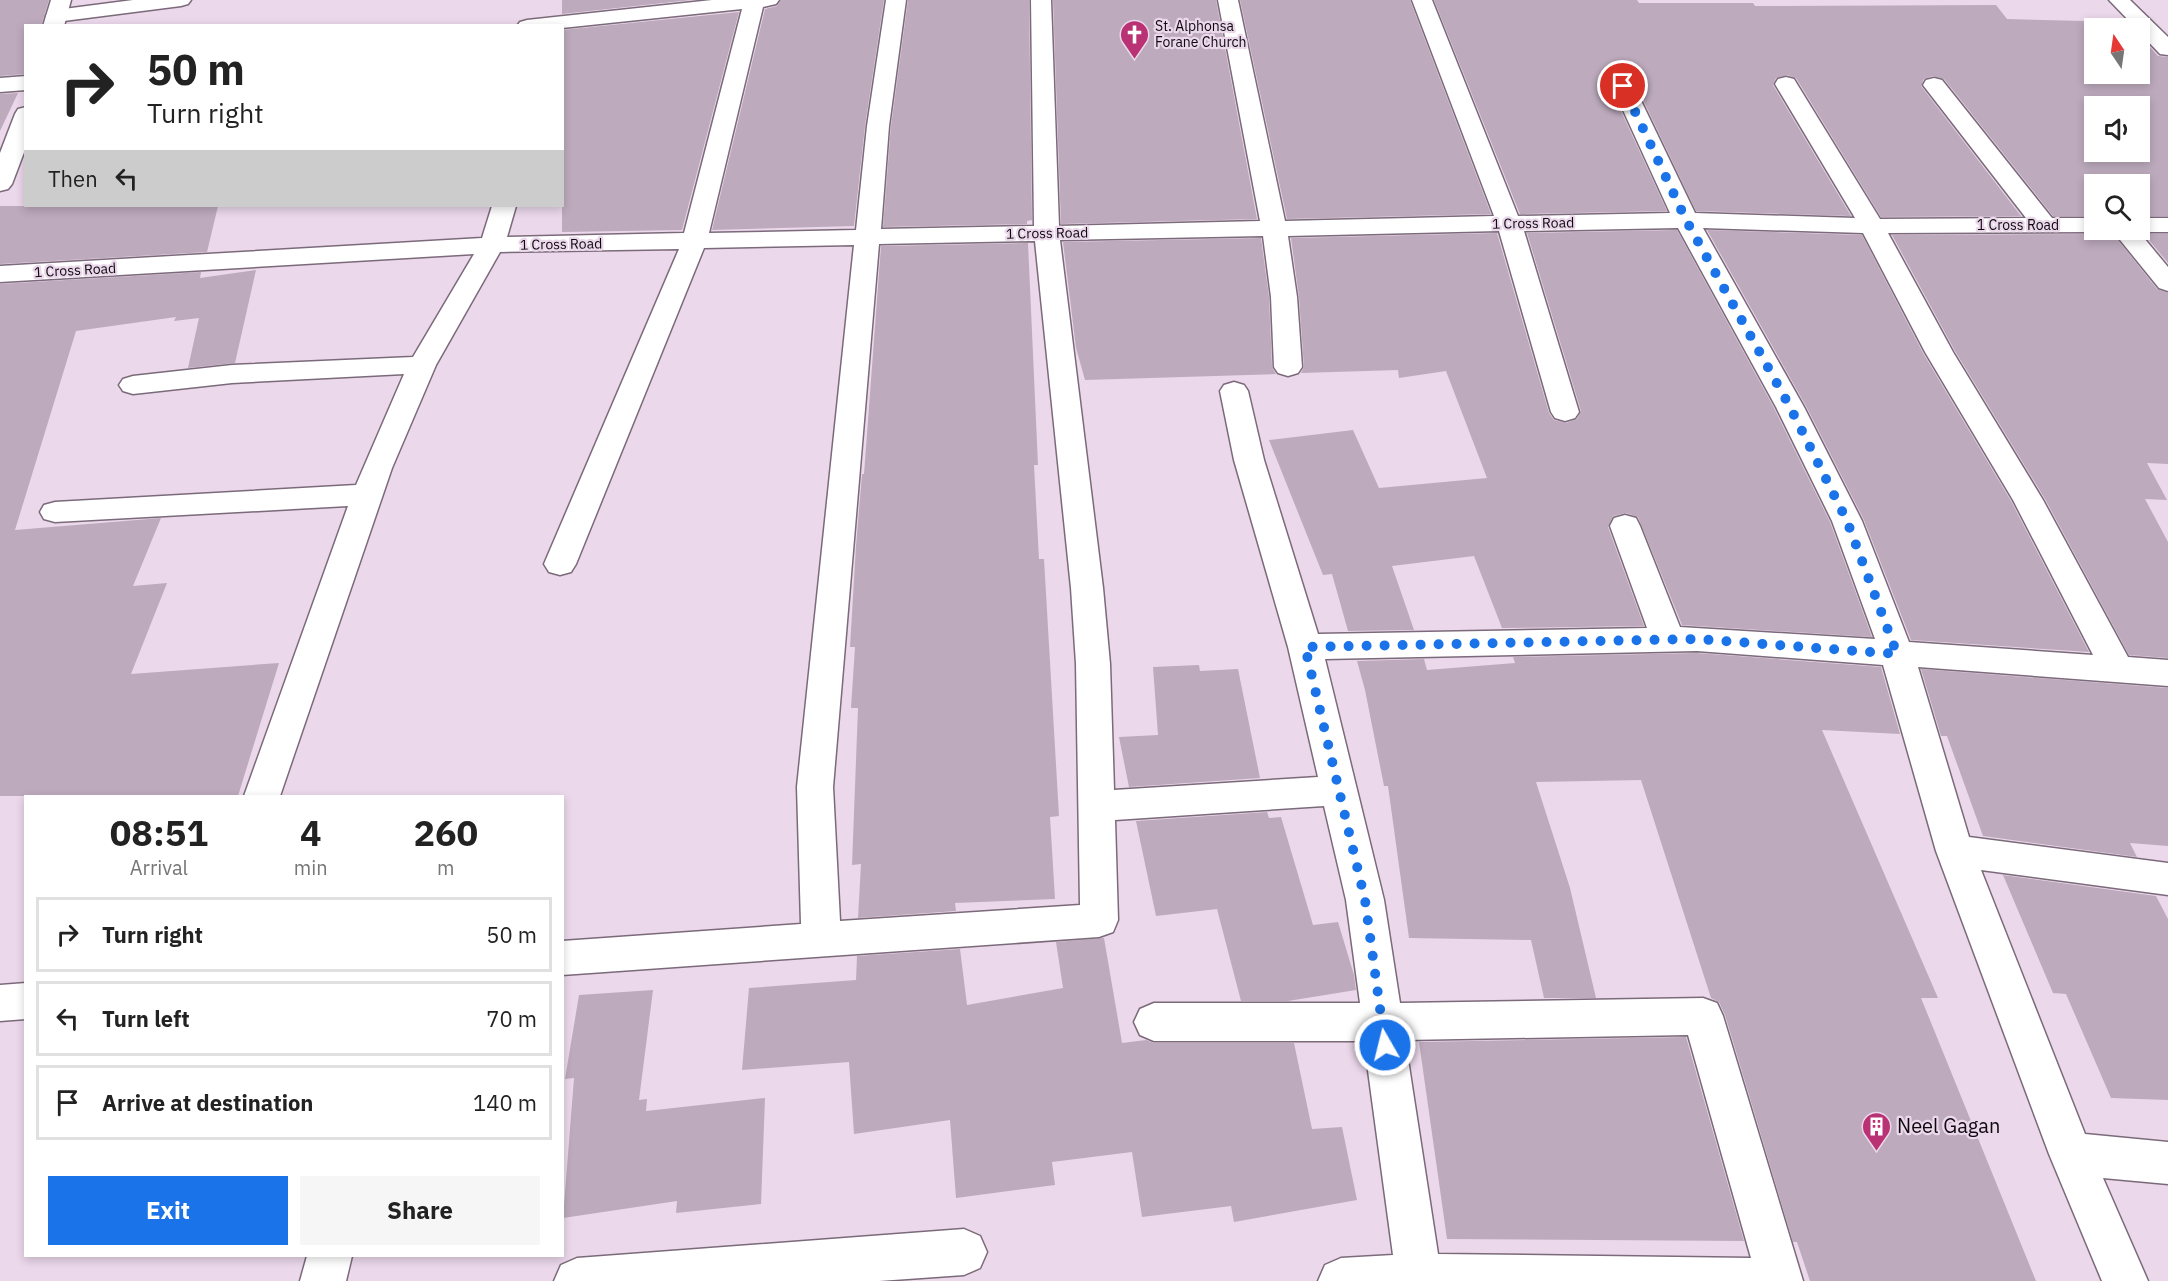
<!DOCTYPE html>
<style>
body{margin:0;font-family:"IBM Plex Sans",sans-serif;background:#f6f6f6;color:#222;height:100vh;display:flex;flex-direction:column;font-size:22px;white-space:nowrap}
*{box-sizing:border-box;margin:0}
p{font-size:20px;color:#767676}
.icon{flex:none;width:33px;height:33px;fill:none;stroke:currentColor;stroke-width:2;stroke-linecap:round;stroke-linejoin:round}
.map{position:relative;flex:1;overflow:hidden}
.details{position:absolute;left:24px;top:795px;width:540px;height:462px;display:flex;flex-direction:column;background:#fff;border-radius:0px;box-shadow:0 3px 9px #0003}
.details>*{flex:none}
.top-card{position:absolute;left:24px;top:24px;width:540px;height:183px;border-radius:0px;box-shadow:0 3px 9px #0003;background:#fff;color:#222;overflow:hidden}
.needle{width:39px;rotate:347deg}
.fabs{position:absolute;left:2084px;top:18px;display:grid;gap:12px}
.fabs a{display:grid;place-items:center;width:66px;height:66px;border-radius:0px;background:#fff;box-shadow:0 3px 9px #0003;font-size:30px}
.pin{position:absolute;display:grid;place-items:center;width:51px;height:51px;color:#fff;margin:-26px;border:3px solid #fff;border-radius:50%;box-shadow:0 2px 6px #0007}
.me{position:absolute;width:66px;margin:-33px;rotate:352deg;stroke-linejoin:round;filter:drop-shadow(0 0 4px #0008)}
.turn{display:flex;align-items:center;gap:21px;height:126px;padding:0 24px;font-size:27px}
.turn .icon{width:78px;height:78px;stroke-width:2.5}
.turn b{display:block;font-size:42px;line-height:51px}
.then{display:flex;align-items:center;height:57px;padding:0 24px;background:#0003;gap:12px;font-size:22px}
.eta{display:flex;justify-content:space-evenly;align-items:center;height:102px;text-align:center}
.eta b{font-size:36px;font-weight:700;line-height:42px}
.cta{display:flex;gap:12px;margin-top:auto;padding:12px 24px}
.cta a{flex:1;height:69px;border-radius:0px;background:#1a73e8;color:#fff;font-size:24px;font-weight:700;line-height:69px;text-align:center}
.cta a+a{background:#f6f6f6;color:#222}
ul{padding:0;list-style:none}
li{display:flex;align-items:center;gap:18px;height:75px;margin:0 12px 9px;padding:0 12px;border:3px solid #e0e0e0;border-radius:0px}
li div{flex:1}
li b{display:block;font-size:22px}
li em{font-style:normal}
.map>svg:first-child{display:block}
.building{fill:#bdabbd;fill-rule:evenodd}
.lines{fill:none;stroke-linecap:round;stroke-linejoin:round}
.street-casing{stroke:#7b6a7a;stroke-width:3}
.secondary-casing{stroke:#7b6a7a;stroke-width:3}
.street{fill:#fff;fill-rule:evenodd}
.secondary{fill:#fff;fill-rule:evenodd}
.route{stroke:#1a73e8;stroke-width:10;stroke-dasharray:0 18}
.labels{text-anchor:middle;stroke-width:4.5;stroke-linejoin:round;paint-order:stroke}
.far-poi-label{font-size:14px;fill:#0f090f;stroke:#ebd8eb;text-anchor:start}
.far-street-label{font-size:14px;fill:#0f090f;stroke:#ebd8eb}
.near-poi-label{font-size:20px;fill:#0f090f;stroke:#ebd8eb;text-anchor:start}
</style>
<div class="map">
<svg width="2168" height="1281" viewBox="0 0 2168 1281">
<rect width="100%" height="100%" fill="#ebd8eb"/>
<g class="building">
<path d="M0,0H49L41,26H26V74L0,76Z"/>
<path d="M562,0H691L562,14Z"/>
<path d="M781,0H884L865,126L854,226L712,230L765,9L777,6Z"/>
<path d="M908,0H1029L1032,220L1027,221V224L883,227L891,126Z"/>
<path d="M1053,0H1216L1257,219L1061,224Z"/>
<path d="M1240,0H1410L1491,214L1287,219Z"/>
<path d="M1434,0H1637L1639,3H1753L1755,6L1996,5L2007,19L2127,22L2133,28H2094V74H2139V35L2158,56L2168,57V216H2139V184H2094V216H2053L1944,79L1933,76L1924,79L1921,86L2021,216L1881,217L1796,78L1787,75L1776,78L1773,85L1851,216L1696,211L1636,85L1632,79L1624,77L1614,79L1610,87L1667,211L1520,214ZM2094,106H2139V152H2094Z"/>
<path d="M739,12L682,230L562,232V30Z"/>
<path d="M18,93L0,131V94Z"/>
<path d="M0,206H218L207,252L0,264Z"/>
<path d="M1677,230L1774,408L1830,522L1872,637L1682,625L1638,517L1626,513L1613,516L1608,527L1644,626L1502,628L1474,556L1392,566L1414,630L1348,631L1332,574L1323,575L1269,440L1353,430L1379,488L1487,478L1446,371L1399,378L1398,370L1301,373L1304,367L1299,297L1291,238L1497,233L1549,413L1554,420L1566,423L1577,419L1581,411L1527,233Z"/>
<path d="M1707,230L1862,235L1923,353L2011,501L2089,652L1911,640L1864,520L1806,406Z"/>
<path d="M2105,230H2110L2157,289L2168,293V464L2147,463L2167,500L2145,499L2168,542V658L2129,655L2045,499L1955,351L1892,235L2094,234Z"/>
<path d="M2144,234H2168V263Z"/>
<path d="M1261,238L1269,297L1272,367L1276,374L1085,380L1076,348L1063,242Z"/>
<path d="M1028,243L1038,465H1034L1039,559H1044L1059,816L1050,817L1055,899L955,903L956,911L858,918L861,864L852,865L858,708H851L855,647H850L856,546L862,474H864L881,246Z"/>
<path d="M256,270L235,363L188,368L199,318L174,321L176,317L76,331L15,530L161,518L133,586L167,583L131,674L279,663L238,796H0V284L201,272L200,278Z"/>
<path d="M1697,653L1881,667L1900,734L1822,730L1938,998H1921L2036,1281H1810L1797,1242H1793L1725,1015L1719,1002L1711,998L1641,780L1536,782L1570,888L1596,998H1544L1531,940L1409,938L1388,786H1384L1365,690L1357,661L1424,659L1427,670L1515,663L1513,657Z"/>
<path d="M1199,665L1200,671L1238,669L1260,778L1129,787L1119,737L1158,735L1153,667Z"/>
<path d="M1921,669L2168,688V846L2130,843L2137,857L1983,836L1947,736H1941Z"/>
<path d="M1267,812L1269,818L1281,817L1313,925L1338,922L1354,975L1356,990L1288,1001H1241L1217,909L1156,916L1136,821Z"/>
<path d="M2003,875L2156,896L2168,919V1100L2111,1098L2066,994L2053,993Z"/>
<path d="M1104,938L1122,1043L1146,1040L1154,1043H1294L1312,1129L1342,1127L1357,1200L1234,1222L1231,1206L1142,1217L1132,1152L1052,1162L1055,1185L956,1198L950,1120L854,1134L849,1062L742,1070L749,988L856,980L857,956L960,949L967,1005L1063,988L1056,942Z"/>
<path d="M653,990L639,1100L647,1099L646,1111L765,1098L761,1204L676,1213L677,1201L563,1218L574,1078L565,1079L579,995Z"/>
<path d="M1686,1037L1744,1241L1447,1239L1419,1042Z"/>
</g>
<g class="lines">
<defs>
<g id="street">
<path d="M133,0H191L188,4L181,6L56,22L49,20L46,16L49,12L56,10Z"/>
<path d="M712,0H779L776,4L763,7L709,233L856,230L867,126L886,0H906L889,126L881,229L1034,226L1031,0H1051L1059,226L1260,221L1218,0H1238L1285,221L1494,216L1412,0H1432L1518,216L1670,213L1612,86L1615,81L1623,79L1631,81L1634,86L1695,213L1855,218L1775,84L1778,79L1786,77L1794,79L1797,84L1880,219L2026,218L1923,85L1926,80L1934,78L1942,80L2052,218H2094V230H2103L2094,232L1888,233L1953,352L2043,500L2128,657L2168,660V686L1918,667L1969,837L2168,863V895L1981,870L2085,1134L2168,1142V1184L2103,1178L2148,1281H2102L2049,1154L1936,851L1883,665L1697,651L1325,659L1384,900L1400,1003L1703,998L1717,1003L1723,1016L1803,1281H1318L1325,1265L1341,1258L1393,1255L1364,1041H1154L1140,1035L1134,1022L1140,1009L1154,1003H1360L1346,900L1324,806L1115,820L1118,920L1113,932L1099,937L562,975V941L801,924L797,787L854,245L704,248L576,564L571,572L560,575L549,572L544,564L679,249L500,252L436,365L392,468L280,796H244L348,506L55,522L44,519L40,512L44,505L55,502L356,485L404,374L232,383L133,394L123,391L119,385L123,379L133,376L232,365L413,357L474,254L0,282V266L482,238L492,206H516L507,237L684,233L742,9L562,28V26H517L520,22L527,20ZM1678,228L1776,407L1832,521L1875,639L1680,627L1640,526L1636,518L1625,515L1614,518L1610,526L1647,628L1318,634L1264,460L1248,391L1244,385L1234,382L1224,385L1220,391L1234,460L1288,647L1318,777L1114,790L1110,664L1103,588L1060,240L1263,236L1271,297L1274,367L1278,373L1288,376L1298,373L1302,367L1297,297L1288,236L1499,231L1551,412L1555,418L1565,421L1575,418L1579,412L1524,231ZM1703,228L1863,233L1925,352L2013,500L2093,655L1909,642L1862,521L1804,407ZM1035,241L1071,588L1076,664L1080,905L840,921L833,787L879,244ZM1688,1035L1751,1258L1438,1254L1405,1040Z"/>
<path d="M26,76V90L0,92V78Z"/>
<path d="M2139,218H2168V232H2139L2168,267V291L2159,288L2112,230H2139Z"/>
<path d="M26,983V1019L0,1021V985Z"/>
<path d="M964,1229L980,1236L987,1252L980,1268L964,1275L879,1281H554L561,1265L577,1258Z"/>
<path d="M307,1256H352L346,1281H300Z"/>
</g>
<g id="secondary">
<path d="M51,0H71L64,26H43Z"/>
<path d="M2109,0H2130L2168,37V55L2160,54L2139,32V28H2136Z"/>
<path d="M26,107V147L12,184L8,189L0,191V153L15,114L18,109Z"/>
</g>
</defs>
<use href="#street" class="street-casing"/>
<use href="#secondary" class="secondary-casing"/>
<use href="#street" class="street"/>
<use href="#secondary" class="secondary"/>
</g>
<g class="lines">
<path class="route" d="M1385,1045L1365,900L1305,647L1697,639L1897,654L1847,521L1790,407L1686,220L1623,86"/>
</g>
<defs>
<symbol id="church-pin" viewBox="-11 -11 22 30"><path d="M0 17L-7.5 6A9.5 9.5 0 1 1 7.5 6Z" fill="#b93273" stroke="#ebd8eb"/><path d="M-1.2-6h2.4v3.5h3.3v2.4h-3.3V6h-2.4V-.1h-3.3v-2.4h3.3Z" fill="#fff"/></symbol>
<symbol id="building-pin" viewBox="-11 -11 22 30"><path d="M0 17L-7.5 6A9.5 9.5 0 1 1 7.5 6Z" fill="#b93273" stroke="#ebd8eb"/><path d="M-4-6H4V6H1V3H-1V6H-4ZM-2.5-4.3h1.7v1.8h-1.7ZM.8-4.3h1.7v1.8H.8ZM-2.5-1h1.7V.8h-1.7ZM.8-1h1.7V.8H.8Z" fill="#fff"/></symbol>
</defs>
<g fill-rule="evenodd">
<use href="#church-pin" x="1118" y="18" width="33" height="45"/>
<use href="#building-pin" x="1860" y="1110" width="33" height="45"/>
</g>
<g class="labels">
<g class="far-poi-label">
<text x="1155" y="31">St. Alphonsa<tspan x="1155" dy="16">Forane Church</tspan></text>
</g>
<g class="far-street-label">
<text transform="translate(1533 223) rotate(-1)" y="5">1 Cross Road</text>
<text x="2018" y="230">1 Cross Road</text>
<text transform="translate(1047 233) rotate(-1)" y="5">1 Cross Road</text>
<text transform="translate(561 244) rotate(-1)" y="5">1 Cross Road</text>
<text transform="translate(75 270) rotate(-3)" y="5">1 Cross Road</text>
</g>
<g class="near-poi-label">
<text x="1897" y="1133">Neel Gagan</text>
</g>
</g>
</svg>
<div class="fabs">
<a><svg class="needle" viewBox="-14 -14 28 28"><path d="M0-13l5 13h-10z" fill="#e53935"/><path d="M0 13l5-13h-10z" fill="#767676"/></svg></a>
<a><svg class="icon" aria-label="sound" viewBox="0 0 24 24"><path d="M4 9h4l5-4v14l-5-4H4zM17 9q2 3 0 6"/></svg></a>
<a><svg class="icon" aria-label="search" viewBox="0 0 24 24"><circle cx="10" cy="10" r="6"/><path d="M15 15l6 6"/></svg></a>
</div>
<div class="pin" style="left:1623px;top:86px;background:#d93025"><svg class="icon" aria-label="arrive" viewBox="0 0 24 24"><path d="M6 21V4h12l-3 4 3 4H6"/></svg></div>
<svg class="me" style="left:1385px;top:1045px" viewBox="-20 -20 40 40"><circle r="17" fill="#1a73e8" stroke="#fff" stroke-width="3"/><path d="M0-11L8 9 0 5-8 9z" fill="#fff"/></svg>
<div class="top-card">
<div class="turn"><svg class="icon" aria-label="right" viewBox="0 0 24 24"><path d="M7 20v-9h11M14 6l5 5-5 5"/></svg><div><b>50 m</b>Turn right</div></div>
<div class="then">Then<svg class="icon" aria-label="left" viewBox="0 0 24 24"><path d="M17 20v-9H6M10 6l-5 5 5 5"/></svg></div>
</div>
<section class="details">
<div class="eta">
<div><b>08:51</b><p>Arrival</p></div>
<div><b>4</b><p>min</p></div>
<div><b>260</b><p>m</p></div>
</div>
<ul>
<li><svg class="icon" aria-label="right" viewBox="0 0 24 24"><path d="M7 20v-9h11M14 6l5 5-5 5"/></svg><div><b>Turn right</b></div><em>50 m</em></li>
<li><svg class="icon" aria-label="left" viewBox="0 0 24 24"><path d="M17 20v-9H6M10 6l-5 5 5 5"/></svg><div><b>Turn left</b></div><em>70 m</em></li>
<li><svg class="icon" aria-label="arrive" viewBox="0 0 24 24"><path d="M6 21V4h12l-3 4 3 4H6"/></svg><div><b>Arrive at destination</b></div><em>140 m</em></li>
</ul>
<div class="cta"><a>Exit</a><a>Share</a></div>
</section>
</div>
